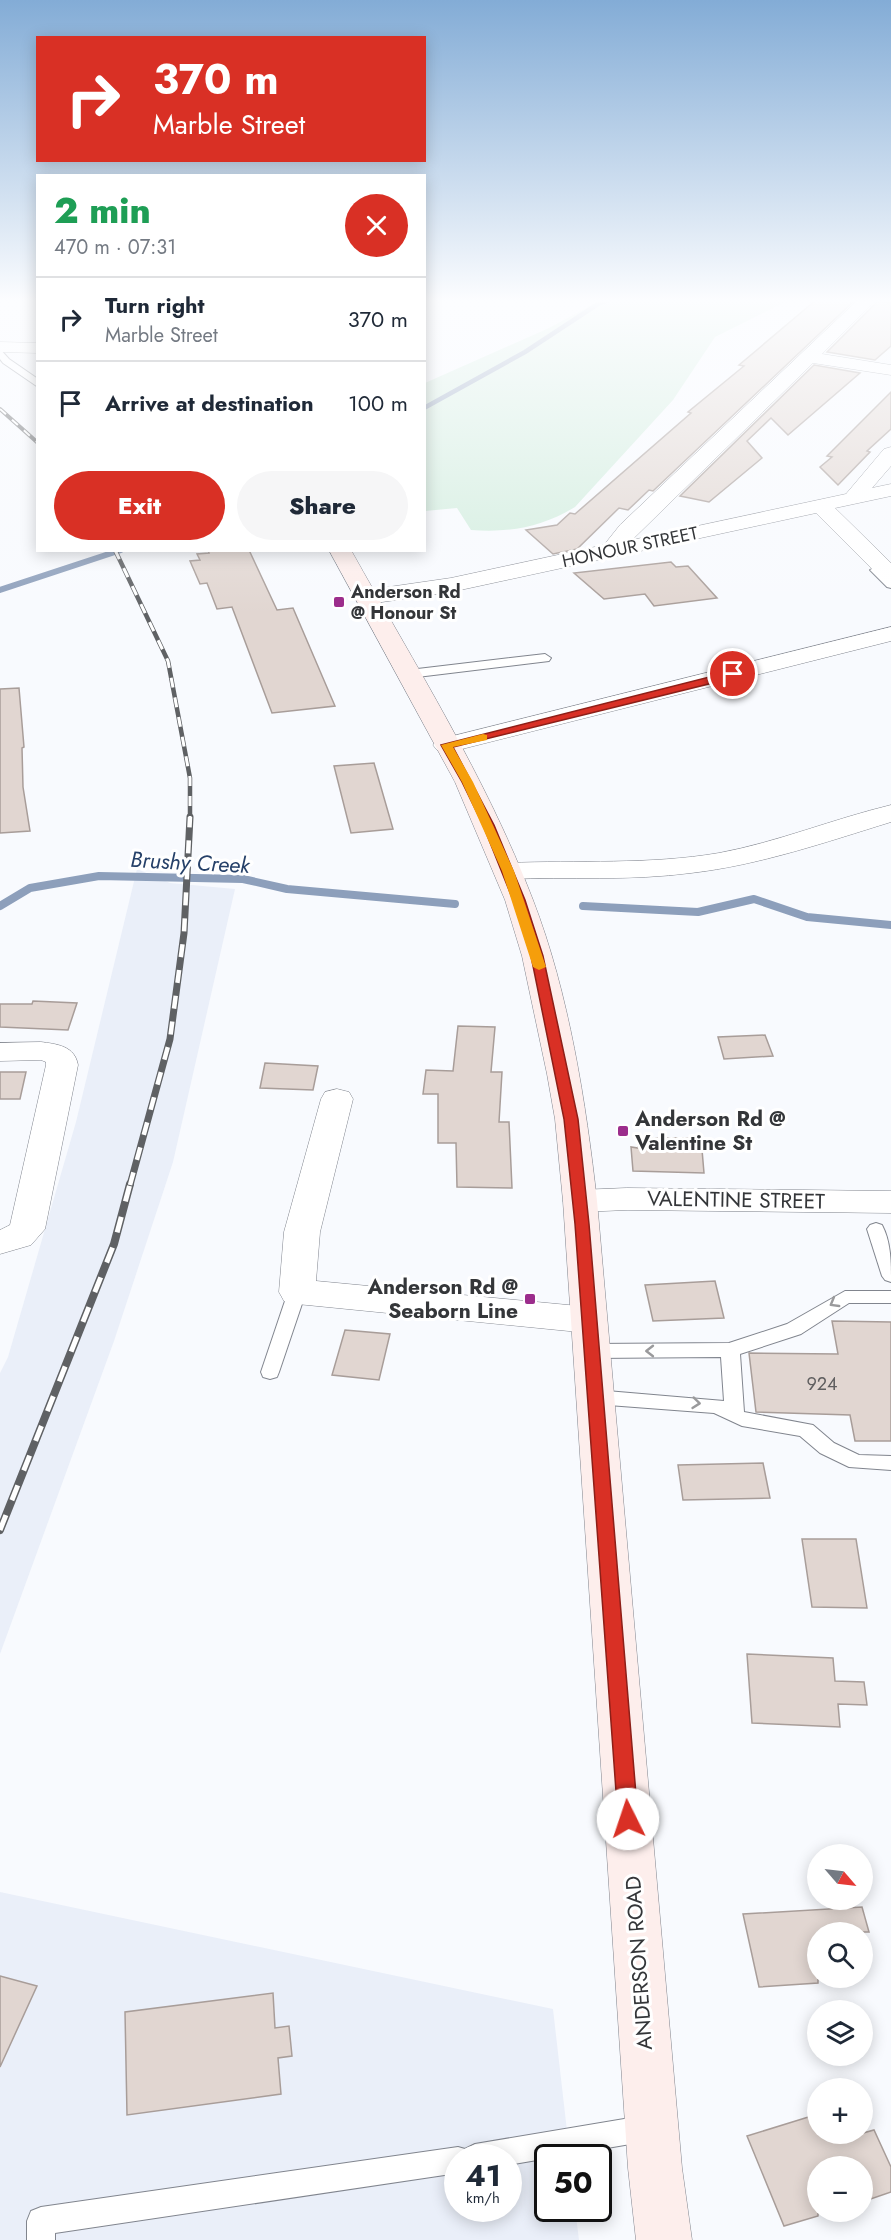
<!DOCTYPE html>
<meta charset="utf-8">
<style>
body{margin:0;font-family:Jost,sans-serif;background:#f6f6f7;color:#1f2937;height:100vh;display:flex;flex-direction:column;font-size:22px;white-space:nowrap}
*{box-sizing:border-box;margin:0}
p{font-size:20px;color:#747a83}
.icon{flex:none;width:33px;height:33px;fill:none;stroke:currentColor;stroke-width:2;stroke-linecap:round;stroke-linejoin:round}
.map{position:relative;flex:1;overflow:hidden}
.drawer{position:absolute;left:36px;top:174px;width:390px;height:378px;display:flex;flex-direction:column;background:#fff;border-radius:0px;box-shadow:0 3px 15px #0003}
.drawer>*{flex:none}
.guide{position:absolute;left:36px;top:36px;width:390px;height:126px;border-radius:0px;box-shadow:0 3px 15px #0003;background:#d93025;color:#fff;overflow:hidden}
.needle{width:39px;rotate:118deg}
.fabs{position:absolute;left:807px;top:1844px;display:grid;gap:12px}
.fabs a{display:grid;place-items:center;width:66px;height:66px;border-radius:50%;background:#fff;box-shadow:0 3px 15px #0003;font-size:30px}
.speed{position:absolute;left:444px;top:2144px;display:flex;gap:12px;font-size:30px;font-weight:700;text-align:center}
.speed>*{display:grid;place-content:center;width:78px;height:78px;border-radius:50%;background:#fff;box-shadow:0 3px 15px #0003;line-height:1}
.speed small{font-size:15px;font-weight:400}
.speed .limit{border:3px solid #111;border-radius:9px;background:#fff;color:#111}
.pin{position:absolute;display:grid;place-items:center;width:51px;height:51px;color:#fff;margin:-26px;border:3px solid #fff;border-radius:50%;box-shadow:0 2px 6px #0007}
.me{position:absolute;width:66px;margin:-33px;rotate:356deg;stroke-linejoin:round;filter:drop-shadow(0 0 4px #0008)}
.turn{display:flex;align-items:center;gap:21px;height:126px;padding:0 18px;font-size:27px}
.turn .icon{width:78px;height:78px;stroke-width:2.5}
.turn b{display:block;font-size:42px;line-height:51px}
.round{display:grid;place-items:center;flex:none;width:63px;height:63px;border-radius:32px;background:#f6f6f7}
.headline{display:flex;align-items:center;justify-content:space-between;height:102px;padding:0 18px}
h1{font-size:36px;font-weight:800;line-height:45px;color:#1e9e55}
.cta{display:flex;gap:12px;margin-top:auto;padding:12px 18px}
.cta a{flex:1;height:69px;border-radius:36px;background:#d93025;color:#fff;font-size:24px;font-weight:800;line-height:69px;text-align:center}
.cta a+a{background:#f6f6f7;color:#1f2937}
ul{padding:0;list-style:none}
li{display:flex;align-items:center;gap:18px;height:84px;padding:0 18px;border-top:2px solid #e0e1e3}
li div{flex:1}
li b{display:block;font-size:22px}
li em{font-style:normal}
.map>svg:first-child{display:block}
.built{fill:#eaeff9;fill-rule:evenodd}
.green{fill:#d2edde}
.lines{fill:none;stroke-linecap:round;stroke-linejoin:round}
.stream-far2{stroke:#8d9fbb;stroke-width:4.5}
.stream-far1{stroke:#8d9fbb;stroke-width:6}
.stream{stroke:#8d9fbb;stroke-width:8}
.building{fill:#e1d6d1;stroke:#a89d99;stroke-width:1.5}
.service-casing{stroke:#81858e;stroke-width:2}
.minor-casing{stroke:#81858e;stroke-width:1}
.tertiary-casing{stroke:#81858e;stroke-width:1}
.secondary-casing{stroke:#81858e;stroke-width:1}
.service{fill:#fff;fill-rule:evenodd}
.minor{fill:#fff;fill-rule:evenodd}
.tertiary{fill:#fff;fill-rule:evenodd}
.secondary{fill:#fdeeec;fill-rule:evenodd}
.rail-far3-casing{stroke:#5f6164;stroke-width:4}
.rail-far2-casing{stroke:#5f6164;stroke-width:4.5}
.rail-far1-casing{stroke:#5f6164;stroke-width:7}
.rail-casing{stroke:#5f6164;stroke-width:8}
.rail-far3{stroke:#fff;stroke-width:2;stroke-dasharray:8;stroke-linecap:butt}
.rail-far2{stroke:#fff;stroke-width:3;stroke-dasharray:10;stroke-linecap:butt}
.rail-far1{stroke:#fff;stroke-width:4.5;stroke-dasharray:13;stroke-linecap:butt}
.rail{stroke:#fff;stroke-width:5;stroke-dasharray:16;stroke-linecap:butt}
.oneway{stroke:#9a9a9c}
.route{fill:#d93025;stroke:#8d1f18;stroke-width:1.5}
.slow{fill:#f59e0b}
.poi-dot{fill:#9c2d8c;stroke:#fff;stroke-width:2}
.labels{text-anchor:middle;stroke-width:6;stroke-linejoin:round;paint-order:stroke}
.far-street-label{font-size:18px;fill:#343639;stroke:#fff}
.far-poi-label{font-size:18px;font-weight:bold;fill:#343639;stroke:#fff;text-anchor:start}
.number-label{font-size:18px;fill:#5f5e5f}
.poi-label{font-size:21px;font-weight:bold;fill:#343639;stroke:#fff;text-anchor:start}
.street-label{font-size:21px;fill:#343639;stroke:#fff}
.water-label{font-size:22px;font-style:italic;fill:#264169;stroke:#fff}
</style>
<div class="map">
<svg width="891" height="2240" viewBox="0 0 891 2240">
<rect width="100%" height="100%" fill="#f8fafe"/>
<g class="built">
<path d="M137,869L170,883L235,889L173,1162L114,1341L0,1654V1373L8,1357L76,1122Z"/>
<path d="M0,1892L553,2009L570,2157H548V2208H575L579,2240H0ZM458,2157H508V2208H458Z"/>
</g>
<path class="green" d="M601,300H789L715,337L673,400L575,507C542,527 510,533 471,530L457,508L425,511V383L549,328Z"/>
<g class="lines">
<path class="stream-far2" d="M424,408L525,352L598,304L609,300"/>
<path class="stream-far1" d="M0,590L121,550"/>
<g class="stream">
<path d="M0,906L30,888L99,876L243,879L287,889L455,904"/>
<path d="M583,906L698,912L754,899L807,917L891,925"/>
</g>
</g>
<g class="building">
<path d="M816,300H855L653,491L649,490L628,510L619,508L577,549L553,554L526,530L557,525L570,513L575,514L691,413L688,412L744,366L739,365Z"/>
<path d="M878,301L891,303V346L875,360L827,352Z"/>
<path d="M814,365L860,373L788,435L771,418L747,441L762,458L709,502L680,496Z"/>
<path d="M891,392V429L867,451L870,452L838,485L820,467L832,457L827,456Z"/>
<path d="M208,550H249L277,610L293,608L335,706L272,713L232,607L217,609L207,583L200,584L190,561L200,560L197,554L209,553Z"/>
<path d="M671,562L676,567L688,566L717,598L654,606L645,594L604,599L574,573Z"/>
<path d="M19,688L24,747L22,748L23,787L30,831L0,833V689Z"/>
<path d="M374,763L393,829L351,833L334,766Z"/>
<path d="M33,1001L77,1003L68,1030L0,1027V1004H32Z"/>
<path d="M458,1026L495,1027L491,1072H502L499,1122H509L512,1188L457,1187L456,1143H438V1094H423L426,1070L453,1071Z"/>
<path d="M765,1035L773,1056L724,1059L718,1037Z"/>
<path d="M265,1063L318,1066L313,1090L260,1088Z"/>
<path d="M0,1072H26L20,1099H0Z"/>
<path d="M637,1138H701L704,1173L633,1171L631,1147L638,1148Z"/>
<path d="M715,1281L724,1318L653,1321L645,1285Z"/>
<path d="M832,1321L891,1322V1441H855L850,1415L756,1412L749,1353L838,1354Z"/>
<path d="M345,1330L390,1334L379,1380L332,1375Z"/>
<path d="M763,1463L770,1498L683,1500L678,1465Z"/>
<path d="M802,1539H856L867,1608L812,1607Z"/>
<path d="M747,1654L833,1658L835,1681L864,1682L867,1705L838,1704L840,1727L752,1723Z"/>
<path d="M862,1907L869,1932H818V1983L759,1987L743,1914Z"/>
<path d="M0,1976L37,1986L0,2067Z"/>
<path d="M273,1993L275,2028L289,2026L292,2056L278,2058L281,2094L127,2115L125,2012Z"/>
<path d="M818,2114V2133H843L845,2138L874,2130L891,2167V2192L862,2202V2166H818V2216L784,2226L747,2136Z"/>
</g>
<g class="lines">
<defs>
<g id="service">
<path d="M0,349L9,359L38,379V387L3,363L0,359Z"/>
<path d="M879,565L883,566V570L891,579V588L887,587L870,570Z"/>
<path d="M545,654L551,658L549,661L409,678L403,674L409,670Z"/>
<path d="M876,1223L882,1225C891,1242 891,1262 891,1282L885,1280L882,1276L867,1229L870,1225Z"/>
<path d="M297,1286L303,1288L306,1292L279,1372L277,1377L270,1379L263,1377L261,1372L288,1292L291,1288Z"/>
<path d="M845,1291H891V1303H849L801,1334L740,1354L744,1412L813,1425L834,1443L859,1455L891,1456V1470L849,1467L820,1453L800,1436L742,1426L714,1413L595,1404L588,1402L585,1397L588,1392L595,1390L724,1401L721,1357L592,1358L585,1356L583,1351L585,1346L592,1344L729,1343L787,1324Z"/>
<path d="M648,2115L657,2119L661,2128L657,2137L648,2141L508,2165V2157H458V2173L55,2233V2240H27V2221L31,2211L41,2207L458,2147L465,2149L475,2144Z"/>
</g>
<g id="minor">
<path d="M858,300H876L822,354L891,365V375L813,363L632,540L846,494L884,449L891,447V466L872,488L891,484V496L835,508L891,563V582L883,580L816,513L451,592L368,604L360,602L357,597L360,592L368,590L451,578L604,545L620,525Z"/>
<path d="M891,627V641L446,753L437,750L433,745L437,740Z"/>
<path d="M891,805V822C826,842 760,865 691,873C631,881 569,877 508,879L498,877L494,871L498,865L508,863C578,860 649,865 719,853C778,842 833,819 891,805Z"/>
<path d="M41,1042C57,1044 75,1046 78,1065L45,1229L31,1245L0,1254V1230L10,1225L46,1065V1062L41,1060L0,1061V1043Z"/>
<path d="M337,1089L349,1092L353,1099L320,1232L316,1281L589,1307L602,1311L607,1320L602,1329L589,1333L297,1304L284,1301L279,1292L284,1232L321,1099L325,1092Z"/>
</g>
<g id="tertiary">
<path d="M0,342L38,343V353L0,352Z"/>
<path d="M627,1188L891,1191V1213L627,1210L580,1212L568,1209L563,1201L568,1193L580,1190Z"/>
</g>
<path id="secondary" d="M329,550H351C415,665 486,777 533,900C569,993 586,1103 597,1201L682,2168L692,2240H636L628,2168L563,1201L555,1119L547,1074L522,956L505,900L455,782Z"/>
</defs>
<use href="#service" class="service-casing"/>
<use href="#minor" class="minor-casing"/>
<use href="#tertiary" class="tertiary-casing"/>
<use href="#secondary" class="secondary-casing"/>
<use href="#service" class="service"/>
<use href="#minor" class="minor"/>
<use href="#tertiary" class="tertiary"/>
<use href="#secondary" class="secondary"/>
<defs>
<path id="rail-far3" d="M0,409L38,443"/>
<path id="rail-far2" d="M115,550L168,661L190,778V818"/>
<path id="rail-far1" d="M130,1185L170,1039L184,933L190,817"/>
<path id="rail" d="M0,1530L114,1244L130,1184"/>
</defs>
<use href="#rail-far3" class="rail-far3-casing"/>
<use href="#rail-far2" class="rail-far2-casing"/>
<use href="#rail-far1" class="rail-far1-casing"/>
<use href="#rail" class="rail-casing"/>
<use href="#rail-far3" class="rail-far3"/>
<use href="#rail-far2" class="rail-far2"/>
<use href="#rail-far1" class="rail-far1"/>
<use href="#rail" class="rail"/>
</g>
<defs><path id="oneway-chevron" d="M-2-3.5L2.5 0L-2 3.5" fill="none" stroke-width="1.6" stroke-linecap="round" stroke-linejoin="round" transform="scale(1.5)"/></defs>
<g class="oneway">
<use href="#oneway-chevron" transform="translate(834 1303) rotate(150)"/>
<use href="#oneway-chevron" transform="translate(650 1351) rotate(180)"/>
<use href="#oneway-chevron" transform="translate(696 1403) rotate(6)"/>
</g>
<linearGradient id="sky" x2="0" y2="1"><stop stop-color="#83acd6"/><stop offset="0.49" stop-color="#fcfdff"/><stop offset="1" stop-color="#fcfdff" stop-opacity="0"/></linearGradient>
<rect width="891" height="614" fill="url(#sky)"/>
<path class="route" d="M733,671L738,674L737,677L453,747L494,825L525,900L543,956L578,1119L589,1224L638,1819L635,1825L628,1827L621,1825L618,1819L575,1224L564,1119L531,956L513,900L483,825L462,782L441,745Z"/>
<path class="slow" d="M483,734L487,735V740L453,747L473,782L514,871L546,967L539,970L533,967L502,871L462,782L441,745Z"/>
<g class="poi-dot">
<rect x="333" y="596" width="12" height="12" rx="3"/>
<rect x="617" y="1125" width="12" height="12" rx="3"/>
<rect x="524" y="1293" width="12" height="12" rx="3"/>
</g>
<g class="labels">
<g class="far-street-label">
<text transform="translate(630 547) rotate(-12)" y="6">HONOUR STREET</text>
</g>
<g class="far-poi-label">
<text x="351" y="598">Anderson Rd<tspan x="351" dy="21">@ Honour St</tspan></text>
</g>
<g class="number-label">
<text x="822" y="1390">924</text>
</g>
<g class="poi-label">
<text x="635" y="1126">Anderson Rd @<tspan x="635" dy="24">Valentine St</tspan></text>
<text x="518" y="1294" text-anchor="end">Anderson Rd @<tspan x="518" dy="24">Seaborn Line</tspan></text>
</g>
<g class="street-label">
<text transform="translate(736 1200) rotate(1)" y="7">VALENTINE STREET</text>
<text transform="translate(639 1963) rotate(-94)" y="7">ANDERSON ROAD</text>
</g>
<g class="water-label">
<text transform="translate(190 862) rotate(3)" y="8">Brushy Creek</text>
</g>
</g>
</svg>
<div class="fabs">
<a><svg class="needle" viewBox="-14 -14 28 28"><path d="M0-13l5 13h-10z" fill="#e53935"/><path d="M0 13l5-13h-10z" fill="#747a83"/></svg></a>
<a><svg class="icon" aria-label="search" viewBox="0 0 24 24"><circle cx="10" cy="10" r="6"/><path d="M15 15l6 6"/></svg></a>
<a><svg class="icon" aria-label="layers" viewBox="0 0 24 24"><path d="M12 4l9 5-9 5-9-5zM3 14l9 5 9-5"/></svg></a>
<a>+</a>
<a>−</a>
</div>
<div class="speed"><div>41<small>km/h</small></div><div class="limit">50</div></div>
<div class="pin" style="left:733px;top:674px;background:#d93025"><svg class="icon" aria-label="arrive" viewBox="0 0 24 24"><path d="M6 21V4h12l-3 4 3 4H6"/></svg></div>
<svg class="me" style="left:628px;top:1819px" viewBox="-20 -20 40 40"><circle r="19" fill="#fff"/><path d="M0-13L10 11 0 6-10 11z" fill="#d93025"/></svg>
<div class="guide">
<div class="turn"><svg class="icon" aria-label="right" viewBox="0 0 24 24"><path d="M7 20v-9h11M14 6l5 5-5 5"/></svg><div><b>370 m</b>Marble Street</div></div>
</div>
<section class="drawer">
<div class="headline"><div><h1>2 min</h1><p>470 m · 07:31</p></div><a class="round" style="background:#d93025;color:#fff"><svg class="icon" aria-label="close" viewBox="0 0 24 24"><path d="M6 6l12 12M18 6L6 18"/></svg></a></div>
<ul>
<li><svg class="icon" aria-label="right" viewBox="0 0 24 24"><path d="M7 20v-9h11M14 6l5 5-5 5"/></svg><div><b>Turn right</b><p>Marble Street</p></div><em>370 m</em></li>
<li><svg class="icon" aria-label="arrive" viewBox="0 0 24 24"><path d="M6 21V4h12l-3 4 3 4H6"/></svg><div><b>Arrive at destination</b></div><em>100 m</em></li>
</ul>
<div class="cta"><a>Exit</a><a>Share</a></div>
</section>
</div>
